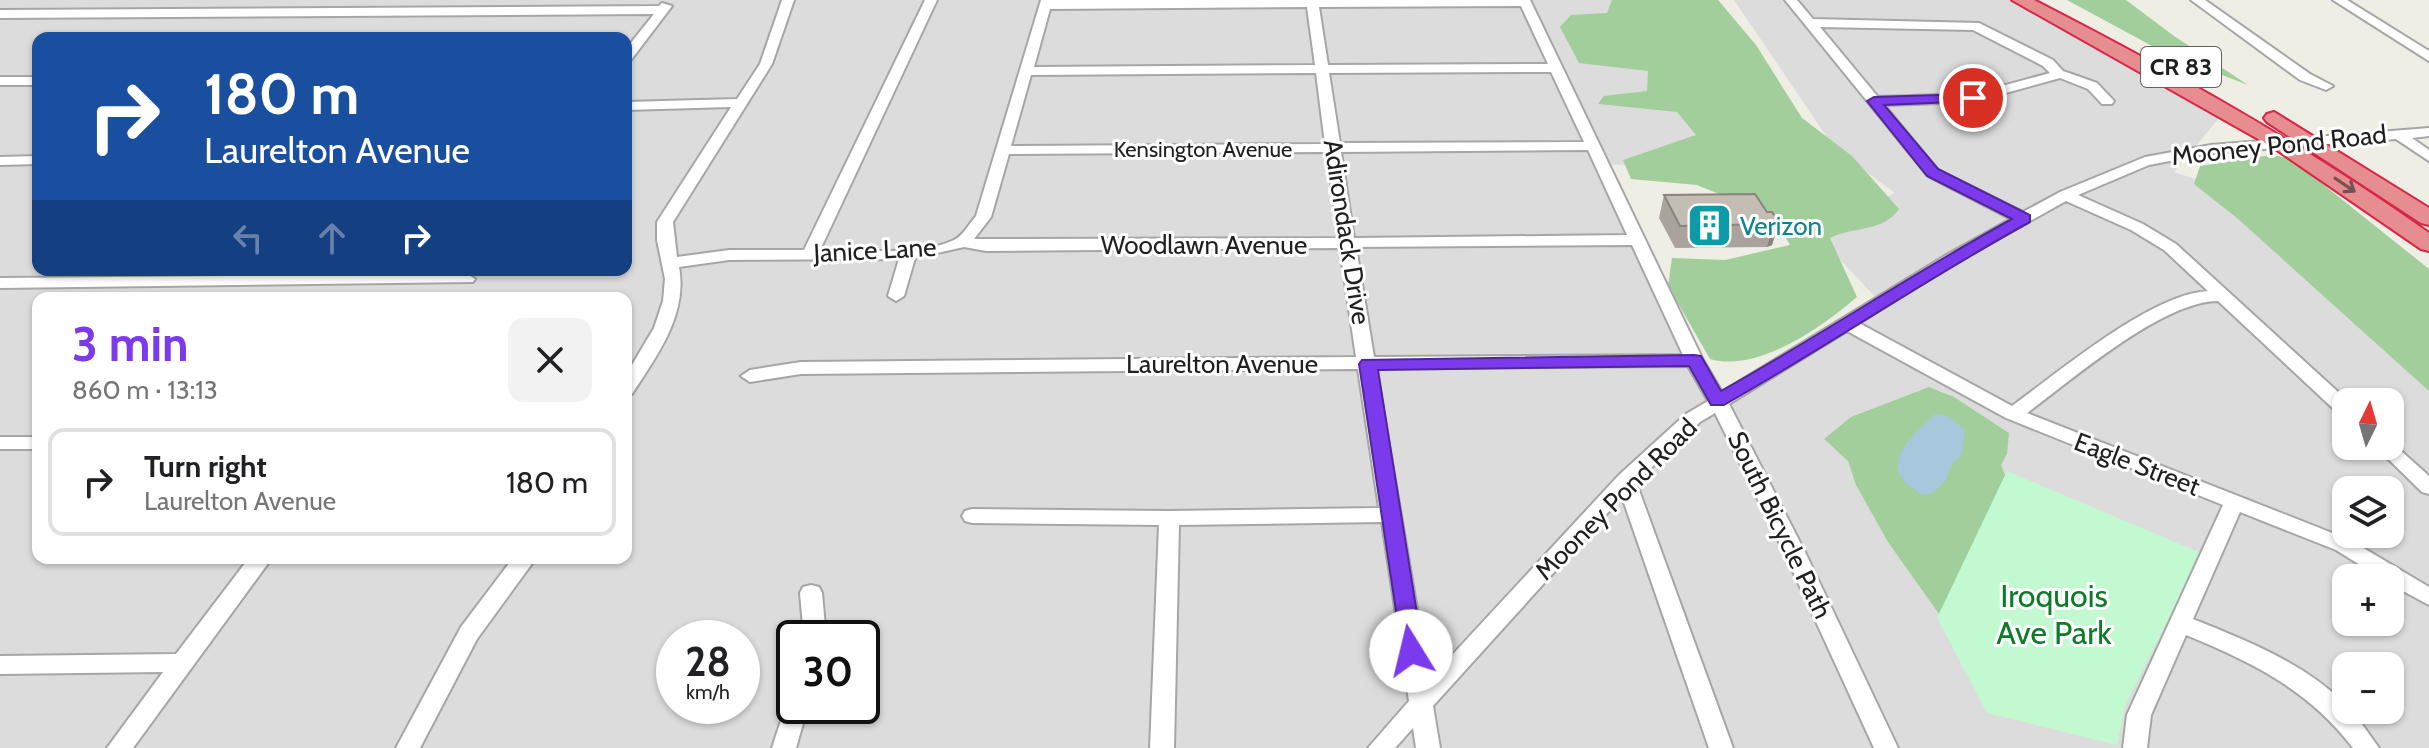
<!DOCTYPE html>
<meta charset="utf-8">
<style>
body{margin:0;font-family:Cabin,sans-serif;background:#f2f2f2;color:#202124;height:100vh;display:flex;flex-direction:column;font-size:30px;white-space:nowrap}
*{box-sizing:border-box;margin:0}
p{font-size:26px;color:#757577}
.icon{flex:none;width:44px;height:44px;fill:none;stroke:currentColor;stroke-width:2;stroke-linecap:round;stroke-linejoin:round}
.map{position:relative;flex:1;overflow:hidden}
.details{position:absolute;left:32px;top:292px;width:600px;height:272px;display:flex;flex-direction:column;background:#fff;border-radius:16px;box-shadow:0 2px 6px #0004}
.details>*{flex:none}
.banner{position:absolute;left:32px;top:32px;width:600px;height:244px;border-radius:16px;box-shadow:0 2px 6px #0004;background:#1a4fa0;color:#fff;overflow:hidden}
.needle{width:52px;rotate:5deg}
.tools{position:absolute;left:2332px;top:388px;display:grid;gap:16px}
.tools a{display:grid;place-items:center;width:72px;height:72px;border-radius:16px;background:#fff;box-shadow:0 2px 6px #0004;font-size:40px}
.speed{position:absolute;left:656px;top:620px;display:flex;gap:16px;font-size:40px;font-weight:700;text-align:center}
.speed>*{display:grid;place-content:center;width:104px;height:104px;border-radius:50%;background:#fff;box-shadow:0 2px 6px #0004;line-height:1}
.speed small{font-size:20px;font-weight:400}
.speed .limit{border:4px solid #111;border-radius:12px;background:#fff;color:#111}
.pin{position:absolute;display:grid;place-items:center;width:68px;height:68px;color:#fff;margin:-34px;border:4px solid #fff;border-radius:50%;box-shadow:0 2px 8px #0007}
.me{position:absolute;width:88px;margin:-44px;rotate:351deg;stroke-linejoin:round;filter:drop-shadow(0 0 6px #0008)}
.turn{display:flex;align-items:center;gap:28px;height:168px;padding:0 40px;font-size:36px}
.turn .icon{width:104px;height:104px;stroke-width:2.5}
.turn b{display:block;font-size:56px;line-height:68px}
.lanes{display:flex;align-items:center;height:76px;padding:0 40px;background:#0003;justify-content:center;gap:40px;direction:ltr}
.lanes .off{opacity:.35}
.round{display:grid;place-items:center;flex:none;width:84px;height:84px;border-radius:16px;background:#f2f2f2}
.head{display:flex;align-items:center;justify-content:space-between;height:136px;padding:0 40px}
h1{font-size:48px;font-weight:700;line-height:60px;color:#7c3aed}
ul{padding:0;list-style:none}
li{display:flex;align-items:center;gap:24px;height:108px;margin:0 16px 12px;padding:0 24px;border:4px solid #e0e0e0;border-radius:16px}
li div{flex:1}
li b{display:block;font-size:30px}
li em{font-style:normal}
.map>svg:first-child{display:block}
.residential{fill:#dddcdc;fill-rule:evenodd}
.forest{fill:#a1ce9a}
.park{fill:#c2f9d0}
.water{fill:#a6c7dc}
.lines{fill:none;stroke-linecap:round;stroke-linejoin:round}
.minor-casing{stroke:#a6a6a6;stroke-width:4}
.highway-casing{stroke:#d92646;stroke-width:4}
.minor{fill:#fff;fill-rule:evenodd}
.highway{fill:#e68d8f;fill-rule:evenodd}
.wall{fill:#a9a39b}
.shaded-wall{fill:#89847e}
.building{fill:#c4bdb4;stroke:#89847e;stroke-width:2}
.oneway{stroke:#795051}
.route{fill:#7c3aed;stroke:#51269a;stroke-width:2}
.labels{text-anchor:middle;stroke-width:6;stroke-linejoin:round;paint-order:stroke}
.far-street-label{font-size:22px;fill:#1f1f1f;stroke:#fff}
.shield{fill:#fff;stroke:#626262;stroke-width:2}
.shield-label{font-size:24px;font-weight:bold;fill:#1f1f1f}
.street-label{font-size:26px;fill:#1f1f1f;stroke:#fff}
.culture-label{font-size:26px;fill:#0d838f;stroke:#fff;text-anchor:start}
.near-park-label{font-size:32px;fill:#0d7c29;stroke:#fff}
</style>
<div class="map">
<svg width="2429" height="748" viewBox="0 0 2429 748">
<rect width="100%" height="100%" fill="#efeee5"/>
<path class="residential" d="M0,0H1640L1719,138L1640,166L1604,164L1718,400L1880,302L1816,234L1895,193L1835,149L1734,0H2020L2225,111L2174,172L2235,192L2429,367V748H0ZM38,38H626V270H38ZM38,298H626V558H38ZM2346,402H2390V446H2346ZM2346,490H2390V534H2346ZM2346,578H2390V622H2346ZM674,638H742V706H674ZM794,638H862V706H794ZM2346,666H2390V710H2346Z"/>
<g class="forest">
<path d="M1612,0H1718L1756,45L1802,118L1852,156L1899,209C1882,233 1853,226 1830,238L1857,297C1822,327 1758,373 1710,359L1668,286L1672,258L1725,260L1790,245L1773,216L1697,185L1631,179L1623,160L1696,135L1677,112L1598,104L1604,96L1647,91L1648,71L1579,63L1560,27L1571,15L1607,13Z"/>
<path d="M2067,0H2126L2174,36L2248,85L2165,53Z"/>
<path d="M2271,155L2290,158L2429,269V391L2237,218L2194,184L2200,166Z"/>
<path d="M1929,387L1954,397L2009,433L2007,454L2001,465L2005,475L2121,695L2109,743L2081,733L1977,660L1939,614L1888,542L1856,485L1848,461L1824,439L1851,417Z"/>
</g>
<path class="park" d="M2007,471L2201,553L2125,706L2117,745L1987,713L1937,618Z"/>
<path class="water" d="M1935,414L1948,416L1965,430L1962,454L1951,465L1946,480L1933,493L1921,495C1915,489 1906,485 1902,478C1886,455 1921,428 1935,414Z"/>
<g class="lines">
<defs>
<g id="minor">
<path d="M782,0H794L772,64L673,222L677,257L729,250H804L925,0H937L820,250C859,249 919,257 954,240C963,236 969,224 976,216L1041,0H1530L1703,360L1722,392L1948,254L2011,219L1928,176L1785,0H1797L1813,19L1979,23L2053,60L2063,71L2097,83L2114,101L2112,104H2102L2088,89L2060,78L1973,102L1884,105L1938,170L2023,212L2060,192L2145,157L2211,145L2429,128V136L2412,138L2429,150V161L2396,139L2211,153L2149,165L2078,195L2143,224L2176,244L2349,402H2346V416L2339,414L2218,301C2163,301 2073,379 2027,413L2350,540L2429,587V605L2390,584V578H2381L2336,550L2240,512L2193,619C2247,641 2302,662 2344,703L2346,710L2354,713L2379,748H2353C2309,690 2252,662 2186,635L2151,715L2147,748H2123L2127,715L2223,505L2006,418L1847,331L1729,404L1805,552L1898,748H1874L1784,552L1715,413L1700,422L1636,482L1733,748H1709L1622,497L1433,706L1440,748H1416L1413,728L1395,748H1368L1409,701L1382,522L1179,525L1174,748H1150L1159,525L972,523L965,521L962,516L965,511L972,509L1169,511L1379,508L1358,369L801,374L750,382L741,376L750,370L801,362L1356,357L1340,248L986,251L964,247L915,258L904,296L896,301L888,296L899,259L729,260L679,267C688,314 657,356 632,394L626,396V375L654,328L663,301L665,279L657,240V222L731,107L626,110V102L737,99L760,64ZM1521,6L1548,64L1328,65L1319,7ZM1307,7L1315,65L1034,67L1050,9ZM1820,27L1973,30L2043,66L2050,73L1973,94L1878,97ZM1551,72L1584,142L1340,143L1329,73ZM1316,73L1325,144L1011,146L1031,75ZM1588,150L1627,235L1354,238L1341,152ZM1327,152L1338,238L974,239L991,217L1009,154ZM2066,201L2131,230L2164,250L2208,291C2151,294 2059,372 2012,406L1859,323L1960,260ZM1632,245L1683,355L1374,357L1356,247ZM1688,366L1708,401L1686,414L1619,475L1429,680L1376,368Z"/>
<path d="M2191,0H2205L2310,74L2333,86L2326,90L2300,80Z"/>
<path d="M2333,0H2347L2429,51V61Z"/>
<path d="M662,3L672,6L631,60L626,61V49L654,14L0,18V10L659,6Z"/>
<rect x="0" y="77" width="38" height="8"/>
<path d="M38,156V164L0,165V157Z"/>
<path d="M467,274L475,279L473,282L0,288V278Z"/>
<rect x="0" y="437" width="38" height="12"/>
<path d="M2390,441L2429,476V494L2422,492L2375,446H2390Z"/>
<path d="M249,558H272L133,748H107L163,672L0,674V656L176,654Z"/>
<path d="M513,558H536L477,639L420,748H396L461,627Z"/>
<path d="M811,585L819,587L822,593L826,638H804L800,593L803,587Z"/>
<path d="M794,697V706H808L796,748H772L788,699Z"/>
</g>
<g id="highway">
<path d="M2012,0H2034C2170,70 2304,144 2429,233V251L2421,249L2274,148Z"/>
<path d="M2274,112L2429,208V225L2421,223L2267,122L2264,118L2267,114Z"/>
</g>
</defs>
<use href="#minor" class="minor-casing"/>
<use href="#highway" class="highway-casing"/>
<use href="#minor" class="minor"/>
<use href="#highway" class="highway"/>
</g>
<path class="wall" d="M1664,195L1767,212L1779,222L1772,245L1767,247L1675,248L1659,218Z"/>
<path class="shaded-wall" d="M1779,222L1772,245L1767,247L1774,224Z"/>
<path class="building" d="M1755,194L1767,212H1772L1779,222L1774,224L1680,226L1664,195Z"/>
<defs><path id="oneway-shaft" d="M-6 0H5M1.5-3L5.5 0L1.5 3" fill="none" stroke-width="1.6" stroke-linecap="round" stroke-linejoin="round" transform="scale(2)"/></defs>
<use class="oneway" href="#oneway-shaft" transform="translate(2345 185) rotate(34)"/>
<path class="route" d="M1973,94L1978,95V101L1884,105L1938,169L2030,215V222C1926,279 1828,346 1724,405H1711L1689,366L1378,370L1423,651L1419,658L1411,660L1403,658L1359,364L1362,360L1694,355L1701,356L1721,391C1820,336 1913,273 2012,219L1927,176L1867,101L1874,97Z"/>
<defs>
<symbol id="building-square" viewBox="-11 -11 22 22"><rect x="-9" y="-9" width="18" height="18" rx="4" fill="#0f9aa8" stroke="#fff"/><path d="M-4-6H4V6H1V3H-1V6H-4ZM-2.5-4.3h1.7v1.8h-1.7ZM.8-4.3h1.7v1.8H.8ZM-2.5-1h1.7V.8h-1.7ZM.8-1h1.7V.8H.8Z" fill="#fff"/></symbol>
</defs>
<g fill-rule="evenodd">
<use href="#building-square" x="1684" y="200" width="51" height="51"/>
</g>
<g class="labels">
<g class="far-street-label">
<text x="1203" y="157">Kensington Avenue</text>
</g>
<rect class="shield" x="2141" y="47" width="80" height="40" rx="6"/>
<g class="shield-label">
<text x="2181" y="75">CR 83</text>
</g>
<g class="street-label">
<text transform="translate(2279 145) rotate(-6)" y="9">Mooney Pond Road</text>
<text transform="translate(1347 232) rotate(81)" y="9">Adirondack Drive</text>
<text x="1204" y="254">Woodlawn Avenue</text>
<text transform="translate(875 250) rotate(-3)" y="9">Janice Lane</text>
<text x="1222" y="373">Laurelton Avenue</text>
<text transform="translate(2137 464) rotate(21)" y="9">Eagle Street</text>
<text transform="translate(1616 499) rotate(-45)" y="9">Mooney Pond Road</text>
<text transform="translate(1780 525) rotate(64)" y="9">South Bicycle Path</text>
</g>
<g class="culture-label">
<text x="1740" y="235">Verizon</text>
</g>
<g class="near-park-label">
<text x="2054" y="607">Iroquois<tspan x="2054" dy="37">Ave Park</tspan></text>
</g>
</g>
</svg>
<div class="tools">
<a><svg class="needle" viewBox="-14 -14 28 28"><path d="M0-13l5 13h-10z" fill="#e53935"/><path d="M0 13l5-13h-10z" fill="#757577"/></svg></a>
<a><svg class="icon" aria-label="layers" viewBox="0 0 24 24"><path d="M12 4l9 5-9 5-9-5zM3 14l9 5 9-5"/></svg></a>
<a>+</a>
<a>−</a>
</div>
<div class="speed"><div>28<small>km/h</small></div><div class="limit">30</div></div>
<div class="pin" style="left:1973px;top:98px;background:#d93025"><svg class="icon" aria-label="arrive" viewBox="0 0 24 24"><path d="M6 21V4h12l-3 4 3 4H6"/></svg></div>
<svg class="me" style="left:1411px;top:651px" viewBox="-20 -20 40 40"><circle r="19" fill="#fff"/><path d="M0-13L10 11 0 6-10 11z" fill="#7c3aed"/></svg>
<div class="banner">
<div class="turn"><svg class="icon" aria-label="right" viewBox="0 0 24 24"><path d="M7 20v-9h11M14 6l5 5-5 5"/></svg><div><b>180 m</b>Laurelton Avenue</div></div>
<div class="lanes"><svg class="icon off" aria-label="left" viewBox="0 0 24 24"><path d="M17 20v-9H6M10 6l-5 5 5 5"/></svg><svg class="icon off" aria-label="ahead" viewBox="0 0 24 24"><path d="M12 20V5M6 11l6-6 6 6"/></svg><svg class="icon" aria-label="right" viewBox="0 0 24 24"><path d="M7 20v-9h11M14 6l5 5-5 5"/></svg></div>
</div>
<section class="details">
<div class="head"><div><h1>3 min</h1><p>860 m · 13:13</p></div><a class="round"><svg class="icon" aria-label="close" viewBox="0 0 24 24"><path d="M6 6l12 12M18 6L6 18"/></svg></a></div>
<ul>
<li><svg class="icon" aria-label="right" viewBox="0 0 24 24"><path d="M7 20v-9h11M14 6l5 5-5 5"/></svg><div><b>Turn right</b><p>Laurelton Avenue</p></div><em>180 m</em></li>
</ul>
</section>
</div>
